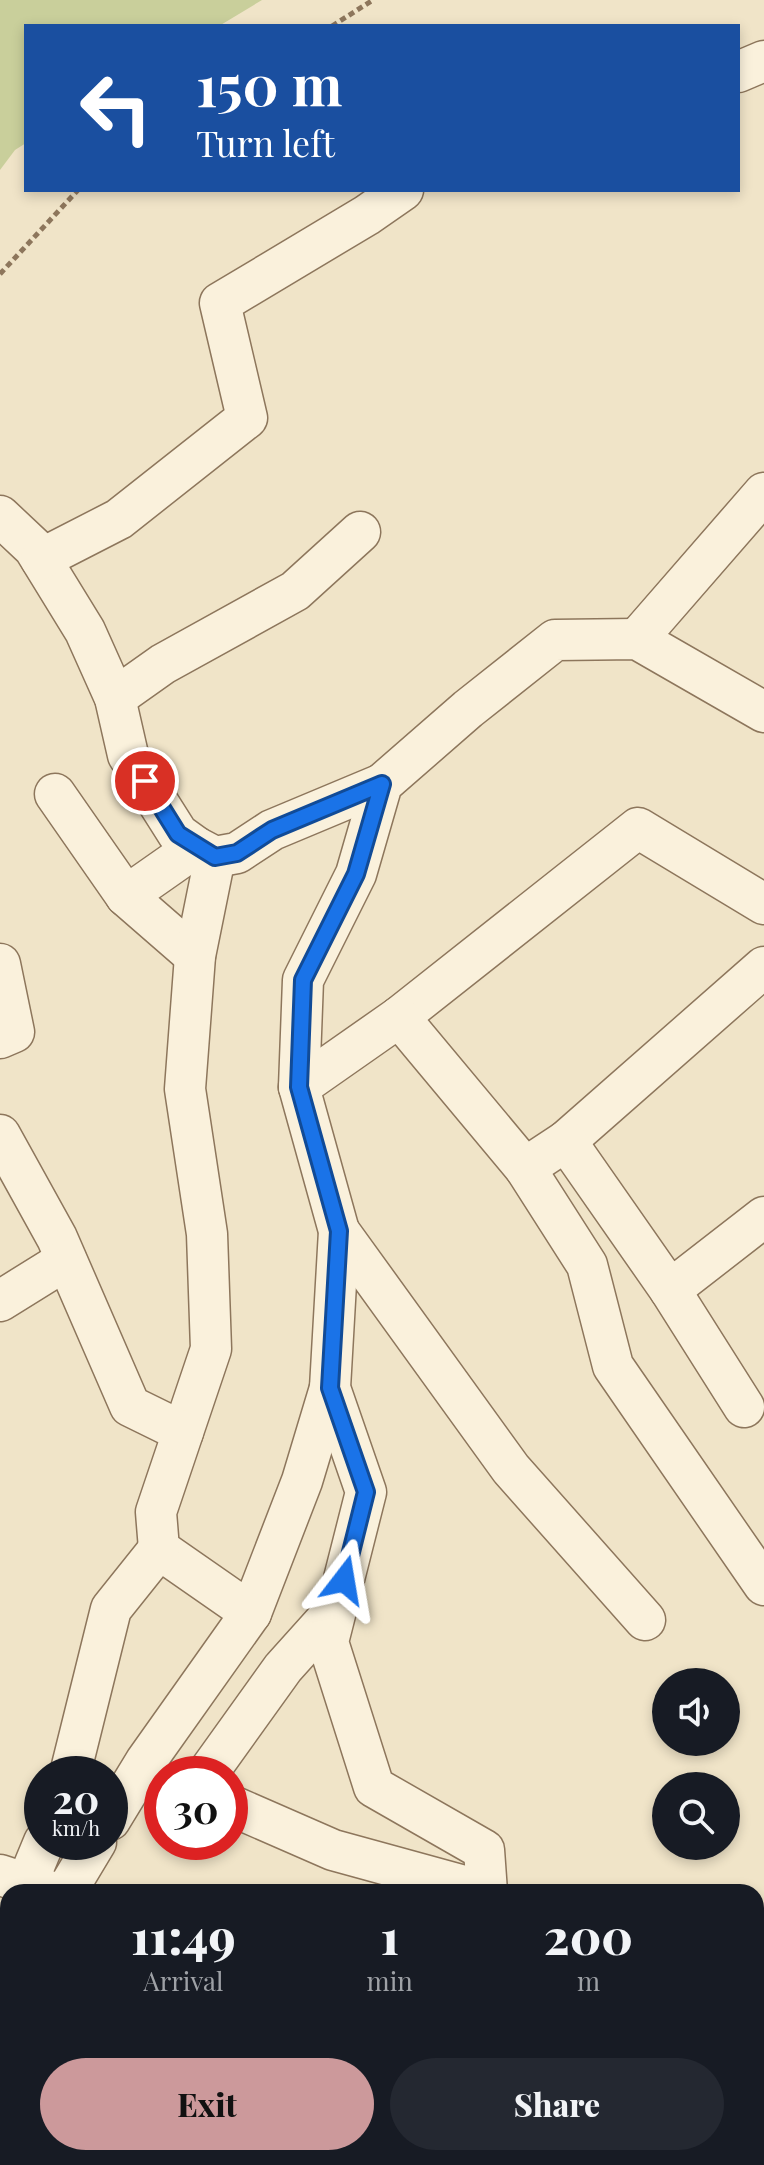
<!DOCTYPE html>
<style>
body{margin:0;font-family:"Playfair Display",serif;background:#242831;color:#f1f3f6;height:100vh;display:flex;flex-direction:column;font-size:30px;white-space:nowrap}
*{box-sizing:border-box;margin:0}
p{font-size:26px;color:#9ea1a6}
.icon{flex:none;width:44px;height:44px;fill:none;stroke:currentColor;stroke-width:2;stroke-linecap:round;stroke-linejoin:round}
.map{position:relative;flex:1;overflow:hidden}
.panel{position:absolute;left:0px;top:1884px;width:764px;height:282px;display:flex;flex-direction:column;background:#171b24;border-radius:24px 24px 0 0;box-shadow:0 4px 12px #0003}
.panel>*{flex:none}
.guide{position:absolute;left:24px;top:24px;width:716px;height:168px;border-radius:0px;box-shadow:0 4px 12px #0003;background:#1a4fa0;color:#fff;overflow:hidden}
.tools{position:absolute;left:652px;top:1668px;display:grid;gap:16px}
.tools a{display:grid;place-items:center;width:88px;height:88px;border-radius:50%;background:#171b24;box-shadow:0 4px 12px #0003;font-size:40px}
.speed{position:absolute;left:24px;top:1756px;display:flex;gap:16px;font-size:40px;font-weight:700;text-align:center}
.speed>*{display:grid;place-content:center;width:104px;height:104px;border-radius:50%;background:#171b24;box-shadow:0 4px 12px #0003;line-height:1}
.speed small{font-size:20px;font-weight:400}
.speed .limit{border:12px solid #d22;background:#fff;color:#111}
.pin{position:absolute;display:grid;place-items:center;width:68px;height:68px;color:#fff;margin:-34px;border:4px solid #fff;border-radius:50%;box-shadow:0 2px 8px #0007}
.me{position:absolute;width:88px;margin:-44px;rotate:14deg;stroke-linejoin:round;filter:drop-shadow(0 0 6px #0008)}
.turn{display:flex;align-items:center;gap:28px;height:168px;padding:0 40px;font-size:36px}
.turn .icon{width:104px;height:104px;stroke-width:2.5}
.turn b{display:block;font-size:56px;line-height:68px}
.eta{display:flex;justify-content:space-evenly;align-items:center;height:136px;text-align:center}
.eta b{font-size:48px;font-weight:800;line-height:56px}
.button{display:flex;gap:16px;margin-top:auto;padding:16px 40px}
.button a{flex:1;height:92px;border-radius:48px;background:#cc999b;color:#111;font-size:32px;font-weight:800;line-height:92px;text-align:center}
.button a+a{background:#242831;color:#f1f3f6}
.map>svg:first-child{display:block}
.green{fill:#c9cf9b}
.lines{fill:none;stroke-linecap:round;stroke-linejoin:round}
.minor-casing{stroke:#8d765c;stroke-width:43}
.path{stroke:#8d765c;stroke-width:5;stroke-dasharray:6 4;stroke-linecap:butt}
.minor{stroke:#faf1dc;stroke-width:40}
.route-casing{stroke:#114b97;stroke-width:20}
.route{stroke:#1a73e8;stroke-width:14}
</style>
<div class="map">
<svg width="764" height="2165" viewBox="0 0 764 2165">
<rect width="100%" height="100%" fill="#f0e4c8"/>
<path class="green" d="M0,0H262L219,26H26V143L15,150L0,170Z"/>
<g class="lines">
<defs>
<g id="minor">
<path d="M738,72L764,61"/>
<path d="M0,516L34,548L85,631L115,698L128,755L178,834L196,847L215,857L237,853L272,830L382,784"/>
<path d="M41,559L119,519L247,418L220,303L367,215L403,190"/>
<path d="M637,639L764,493"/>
<path d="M115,698L163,664L295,591L360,532"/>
<path d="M55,794L126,896L195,956"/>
<path d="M215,857L195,956L185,1089L207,1234L211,1349L156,1512L159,1549L251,1613L302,1481L330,1388"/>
<path d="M126,896L196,847"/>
<path d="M0,964L14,1032L0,1038"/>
<path d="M399,1017L638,828L764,904"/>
<path d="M299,1087L303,980L356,874L382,784L468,709L555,640L637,639L764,712"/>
<path d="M0,1135L57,1238L130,1406L183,1432"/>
<path d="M566,1141L764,967"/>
<path d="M525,1168L587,1265L613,1366L764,1585"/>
<path d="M339,1231L511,1469L645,1620"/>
<path d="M670,1290L744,1407"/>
<path d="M0,1301L66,1260"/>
<path d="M70,1774L111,1609L159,1549"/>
<path d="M207,1774L283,1668L336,1609"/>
<path d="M230,1805L333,1850L486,1892"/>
<path d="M110,1820L146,1761L251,1613"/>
<path d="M0,1875L52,1892"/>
<path d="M27,1883L44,1842"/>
<path d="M66,1892L96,1842"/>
<path d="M487,1892L484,1850L374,1787L328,1642L366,1492L330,1388L339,1231L299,1087L399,1017L525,1168L566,1141L670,1290L764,1217"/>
<path d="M756,1971L764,1973"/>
<path d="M756,2111L764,2113"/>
</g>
</defs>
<use href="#minor" class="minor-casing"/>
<g class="path">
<path d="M332,26L373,0"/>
<path d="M0,274L78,190"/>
</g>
<use href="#minor" class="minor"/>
</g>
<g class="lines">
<defs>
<path id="route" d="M145,781L178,834L215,857L237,853L272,830L382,784L356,874L303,980L299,1087L339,1231L330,1388L366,1492L344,1580"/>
</defs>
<use href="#route" class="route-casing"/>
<use href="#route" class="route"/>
</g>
</svg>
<div class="tools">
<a><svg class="icon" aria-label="sound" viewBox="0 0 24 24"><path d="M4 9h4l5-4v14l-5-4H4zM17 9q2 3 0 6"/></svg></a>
<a><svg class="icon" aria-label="search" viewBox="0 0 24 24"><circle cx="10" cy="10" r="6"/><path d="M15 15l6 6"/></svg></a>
</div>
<div class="speed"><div>20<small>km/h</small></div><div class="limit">30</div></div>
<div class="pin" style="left:145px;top:781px;background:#d93025"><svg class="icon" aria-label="arrive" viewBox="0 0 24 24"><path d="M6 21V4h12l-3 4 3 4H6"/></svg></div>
<svg class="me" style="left:344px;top:1580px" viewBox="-20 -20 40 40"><path d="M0-17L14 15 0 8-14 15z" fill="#1a73e8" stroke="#fff" stroke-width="4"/></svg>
<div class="guide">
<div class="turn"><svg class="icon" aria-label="left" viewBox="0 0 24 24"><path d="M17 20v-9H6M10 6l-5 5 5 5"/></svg><div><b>150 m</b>Turn left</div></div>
</div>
<section class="panel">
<div class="eta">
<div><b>11:49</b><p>Arrival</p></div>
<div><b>1</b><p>min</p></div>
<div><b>200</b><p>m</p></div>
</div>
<div class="button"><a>Exit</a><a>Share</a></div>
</section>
</div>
